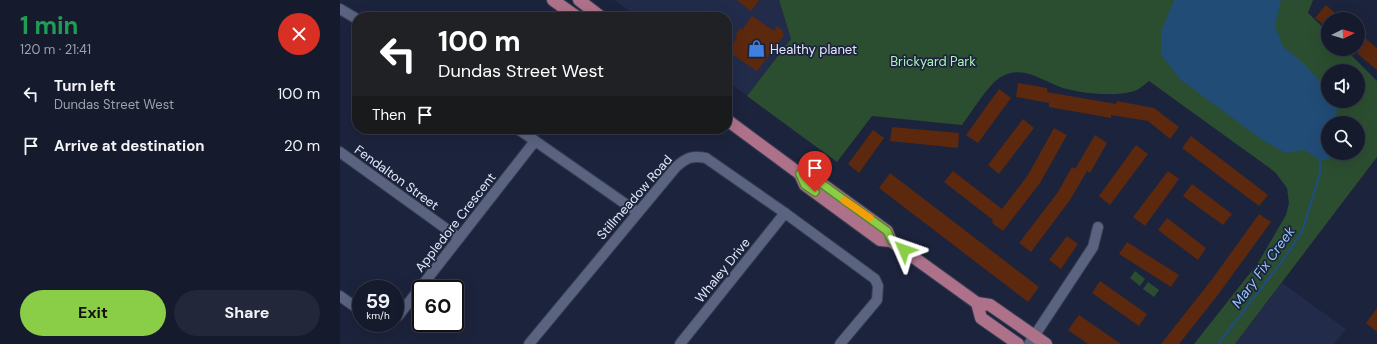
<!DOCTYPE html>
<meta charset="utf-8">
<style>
body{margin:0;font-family:"DM Sans",sans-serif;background:#222739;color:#f1f3f6;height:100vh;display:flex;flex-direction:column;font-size:15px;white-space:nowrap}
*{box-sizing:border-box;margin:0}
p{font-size:13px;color:#9da1aa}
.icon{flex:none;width:22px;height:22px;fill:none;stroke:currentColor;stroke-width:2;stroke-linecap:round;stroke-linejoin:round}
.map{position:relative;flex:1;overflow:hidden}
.sheet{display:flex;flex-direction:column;background:#151a2d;width:340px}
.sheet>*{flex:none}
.hud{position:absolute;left:12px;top:12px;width:380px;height:122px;border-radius:16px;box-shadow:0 4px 16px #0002,0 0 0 1px #343849;background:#202124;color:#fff;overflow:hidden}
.needle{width:26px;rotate:85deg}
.buttons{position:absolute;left:981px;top:12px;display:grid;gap:8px}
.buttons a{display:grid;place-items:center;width:44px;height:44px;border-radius:50%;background:#151a2d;box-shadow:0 4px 16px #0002,0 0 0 1px #343849;font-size:20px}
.speed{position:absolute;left:12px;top:280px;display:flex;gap:8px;font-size:20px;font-weight:700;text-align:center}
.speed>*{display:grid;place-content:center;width:52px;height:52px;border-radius:50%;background:#151a2d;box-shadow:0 4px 16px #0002,0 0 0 1px #343849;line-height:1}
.speed small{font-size:10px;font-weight:400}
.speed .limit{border:2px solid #111;border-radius:6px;background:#fff;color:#111}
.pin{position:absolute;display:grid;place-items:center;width:34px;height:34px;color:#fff;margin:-41px -17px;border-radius:50% 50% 50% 0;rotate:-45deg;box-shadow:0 0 4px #0007}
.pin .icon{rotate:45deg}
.me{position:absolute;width:44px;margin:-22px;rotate:313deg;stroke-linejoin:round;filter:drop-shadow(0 0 3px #0008)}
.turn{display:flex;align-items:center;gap:14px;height:84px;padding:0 20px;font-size:18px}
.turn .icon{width:52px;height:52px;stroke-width:2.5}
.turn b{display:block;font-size:28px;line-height:34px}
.then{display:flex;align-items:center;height:38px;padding:0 20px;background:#0003;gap:8px;font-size:15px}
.round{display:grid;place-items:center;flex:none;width:42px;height:42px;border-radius:21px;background:#222739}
.summary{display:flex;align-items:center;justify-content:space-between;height:68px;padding:0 20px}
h1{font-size:24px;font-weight:700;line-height:30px;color:#1e9e55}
.primary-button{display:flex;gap:8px;margin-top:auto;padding:8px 20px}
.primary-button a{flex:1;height:46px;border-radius:24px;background:#8ace47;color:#111;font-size:16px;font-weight:700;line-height:46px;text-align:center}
.primary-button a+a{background:#222739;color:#f1f3f6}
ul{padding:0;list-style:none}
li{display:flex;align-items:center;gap:12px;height:52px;padding:0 20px}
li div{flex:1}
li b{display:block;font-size:15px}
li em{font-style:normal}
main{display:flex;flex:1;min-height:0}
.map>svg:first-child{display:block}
.built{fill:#222c4a}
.green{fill:#2b4e30;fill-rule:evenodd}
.water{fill:#214c76}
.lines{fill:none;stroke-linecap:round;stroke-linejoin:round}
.stream{stroke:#214c76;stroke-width:2.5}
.building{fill:#5c280e}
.minor-casing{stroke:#373d52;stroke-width:12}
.primary-casing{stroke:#373d52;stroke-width:14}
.minor{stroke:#5a6480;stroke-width:10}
.primary{stroke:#ae718a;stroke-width:12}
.route-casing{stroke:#5a862e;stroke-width:10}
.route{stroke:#8ace47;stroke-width:7}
.slow{stroke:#f59e0b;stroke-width:7}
.labels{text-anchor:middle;stroke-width:3.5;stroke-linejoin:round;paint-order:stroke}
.poi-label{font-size:13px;fill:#e3e9fa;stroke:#1c233c;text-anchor:start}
.park-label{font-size:13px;fill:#acf6b5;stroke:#1c233c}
.street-label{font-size:13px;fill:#e3e9fa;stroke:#1c233c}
.water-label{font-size:14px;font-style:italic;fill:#95c8fd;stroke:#1c233c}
</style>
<main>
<section class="sheet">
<div class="summary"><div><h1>1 min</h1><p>120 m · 21:41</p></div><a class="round" style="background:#d93025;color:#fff"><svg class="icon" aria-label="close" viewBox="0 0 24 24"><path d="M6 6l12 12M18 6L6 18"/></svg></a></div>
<ul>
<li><svg class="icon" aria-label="left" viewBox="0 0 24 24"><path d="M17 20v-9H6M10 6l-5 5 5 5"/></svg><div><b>Turn left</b><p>Dundas Street West</p></div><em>100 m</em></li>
<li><svg class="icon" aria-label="arrive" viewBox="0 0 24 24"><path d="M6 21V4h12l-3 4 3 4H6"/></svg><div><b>Arrive at destination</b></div><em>20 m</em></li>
</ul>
<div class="primary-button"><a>Exit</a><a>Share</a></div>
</section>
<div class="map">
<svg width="1037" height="344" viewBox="0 0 1037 344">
<rect width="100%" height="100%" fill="#1c233c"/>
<g class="built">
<path d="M274,0H439L451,39L407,96L387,81V17H298Z"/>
<path d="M942,283L1006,329L994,344H895Z"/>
</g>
<g class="green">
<path d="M439,0H973L968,13L988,32V49H1005L1037,81V157L895,344H854L918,263L946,215L949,203L947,188L935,172L809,81C806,83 801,88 797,90C779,97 746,94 727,89C704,84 683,61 658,79C647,87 631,113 622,125L532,116L497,162L407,96L451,39ZM988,71H1018V101H988ZM988,123H1018V153H988Z"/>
<path d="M795,271L805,279L800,286L790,278Z"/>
<path d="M808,282L819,290L814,297L803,289Z"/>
</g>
<path class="water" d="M834,0H941L935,26L943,47L959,59L988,89V101H998L995,123H988V153H990L989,160H980L964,150L945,153L921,139L841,80L821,55V32Z"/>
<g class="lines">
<path class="stream" d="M878,344L943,260L962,232L980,173V158"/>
</g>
<g class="building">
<path d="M397,0H419L411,11Z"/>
<path d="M986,5L1002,19H988V28L975,18Z"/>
<path d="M412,16L434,31L437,26L442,30L444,35L417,71L387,51L397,38L395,36L400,28L402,30Z"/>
<path d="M1018,32L1037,48V70L1018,54Z"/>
<path d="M678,83L707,88V92L776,104L777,101L814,108L839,127L830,139L808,121L771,115V118L709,107V103L676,97Z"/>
<path d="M659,89L671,98L638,143L626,135Z"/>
<path d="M683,119L694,128L659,174L648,165Z"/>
<path d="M552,127L619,133L618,148L550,141Z"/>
<path d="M714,128L727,135L700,183L663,231L652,223L653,220L604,182L613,171L662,209L688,175Z"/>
<path d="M533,130L544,138L519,173L508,164Z"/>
<path d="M755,135L767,143L750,173L747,171L730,200L691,252L679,243L718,192L732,167L735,169Z"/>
<path d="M851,136L928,195L919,206L842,148Z"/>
<path d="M796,145L808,154L770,205L759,196Z"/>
<path d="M828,171L839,179L805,226L793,217Z"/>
<path d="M550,173L699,287L688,302L539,188Z"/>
<path d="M852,184L892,214L883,225L843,196Z"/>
<path d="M919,214L931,222L877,296L839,344H821L873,278Z"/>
<path d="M827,218L866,248L858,260L818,230Z"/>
<path d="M727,236L738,244L721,269L709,260Z"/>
<path d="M787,242L839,275L831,287L779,254Z"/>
<path d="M760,281L807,314L799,326L752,293Z"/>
<path d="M1037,308V332L1026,323Z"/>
<path d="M739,315L781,344H748L728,330Z"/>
</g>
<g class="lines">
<defs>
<g id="minor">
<path d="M0,9L17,19"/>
<path d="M178,129L297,212"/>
<path d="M0,152L119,238"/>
<path d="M0,296L21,311"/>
<path d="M55,318L59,315L195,141"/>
<path d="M189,344L336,167C346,158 352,155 366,158L445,213L535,279L538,286L537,300L500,344"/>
<path d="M340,344L445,213"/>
<path d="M689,344L753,247L758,227"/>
</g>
<g id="primary">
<path d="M213,0L237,17"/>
<path d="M239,0L261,17"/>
<path d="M387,120L460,174L465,185L540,240L551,241"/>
<path d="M460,174L471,176L547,231L551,241L637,303L650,305L706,344"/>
<path d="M637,303L641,318L678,344"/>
</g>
</defs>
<use href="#minor" class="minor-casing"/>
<use href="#primary" class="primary-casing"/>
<use href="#minor" class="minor"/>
<use href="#primary" class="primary"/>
</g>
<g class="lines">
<defs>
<path id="route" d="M475,192L465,185L460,174L471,176L547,231L552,241L564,250"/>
</defs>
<use href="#route" class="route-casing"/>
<use href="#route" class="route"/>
<path class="slow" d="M504,200L530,218"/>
</g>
<defs>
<symbol id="shop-bare" viewBox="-9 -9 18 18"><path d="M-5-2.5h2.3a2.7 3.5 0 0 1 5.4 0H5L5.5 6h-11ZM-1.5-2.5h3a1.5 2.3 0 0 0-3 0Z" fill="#3f7fe0" stroke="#1c233c" stroke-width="2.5" paint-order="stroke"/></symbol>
</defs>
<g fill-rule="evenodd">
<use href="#shop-bare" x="404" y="36" width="25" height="25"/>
</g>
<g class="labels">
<g class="poi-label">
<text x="430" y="54">Healthy planet</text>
</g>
<g class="park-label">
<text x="593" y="66">Brickyard Park</text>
</g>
<g class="street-label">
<text transform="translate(57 177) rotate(36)" y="5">Fendalton Street</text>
<text transform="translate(294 197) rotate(-49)" y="5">Stillmeadow Road</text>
<text transform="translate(115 222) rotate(-52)" y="5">Appledore Crescent</text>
<text transform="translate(382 270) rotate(-51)" y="5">Whaley Drive</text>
</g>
<g class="water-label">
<text transform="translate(923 267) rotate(-54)" y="5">Mary Fix Creek</text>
</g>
</g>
</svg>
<div class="buttons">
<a><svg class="needle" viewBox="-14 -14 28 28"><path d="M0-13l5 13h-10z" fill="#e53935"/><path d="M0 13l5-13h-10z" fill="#9da1aa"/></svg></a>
<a><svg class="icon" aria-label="sound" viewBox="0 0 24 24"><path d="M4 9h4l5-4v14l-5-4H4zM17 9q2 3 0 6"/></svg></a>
<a><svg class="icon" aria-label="search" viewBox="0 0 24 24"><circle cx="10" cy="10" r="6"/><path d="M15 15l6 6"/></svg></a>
</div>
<div class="speed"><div>59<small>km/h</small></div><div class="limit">60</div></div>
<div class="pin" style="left:475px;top:192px;background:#d93025"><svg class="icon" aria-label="arrive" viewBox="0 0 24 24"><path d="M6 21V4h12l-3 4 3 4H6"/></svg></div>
<svg class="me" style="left:564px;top:250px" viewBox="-20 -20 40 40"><path d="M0-17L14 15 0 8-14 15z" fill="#8ace47" stroke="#fff" stroke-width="4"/></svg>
<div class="hud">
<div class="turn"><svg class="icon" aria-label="left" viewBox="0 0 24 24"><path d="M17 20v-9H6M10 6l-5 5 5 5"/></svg><div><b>100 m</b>Dundas Street West</div></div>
<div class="then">Then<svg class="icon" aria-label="arrive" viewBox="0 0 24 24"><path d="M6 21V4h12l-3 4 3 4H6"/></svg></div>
</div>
</div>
</main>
